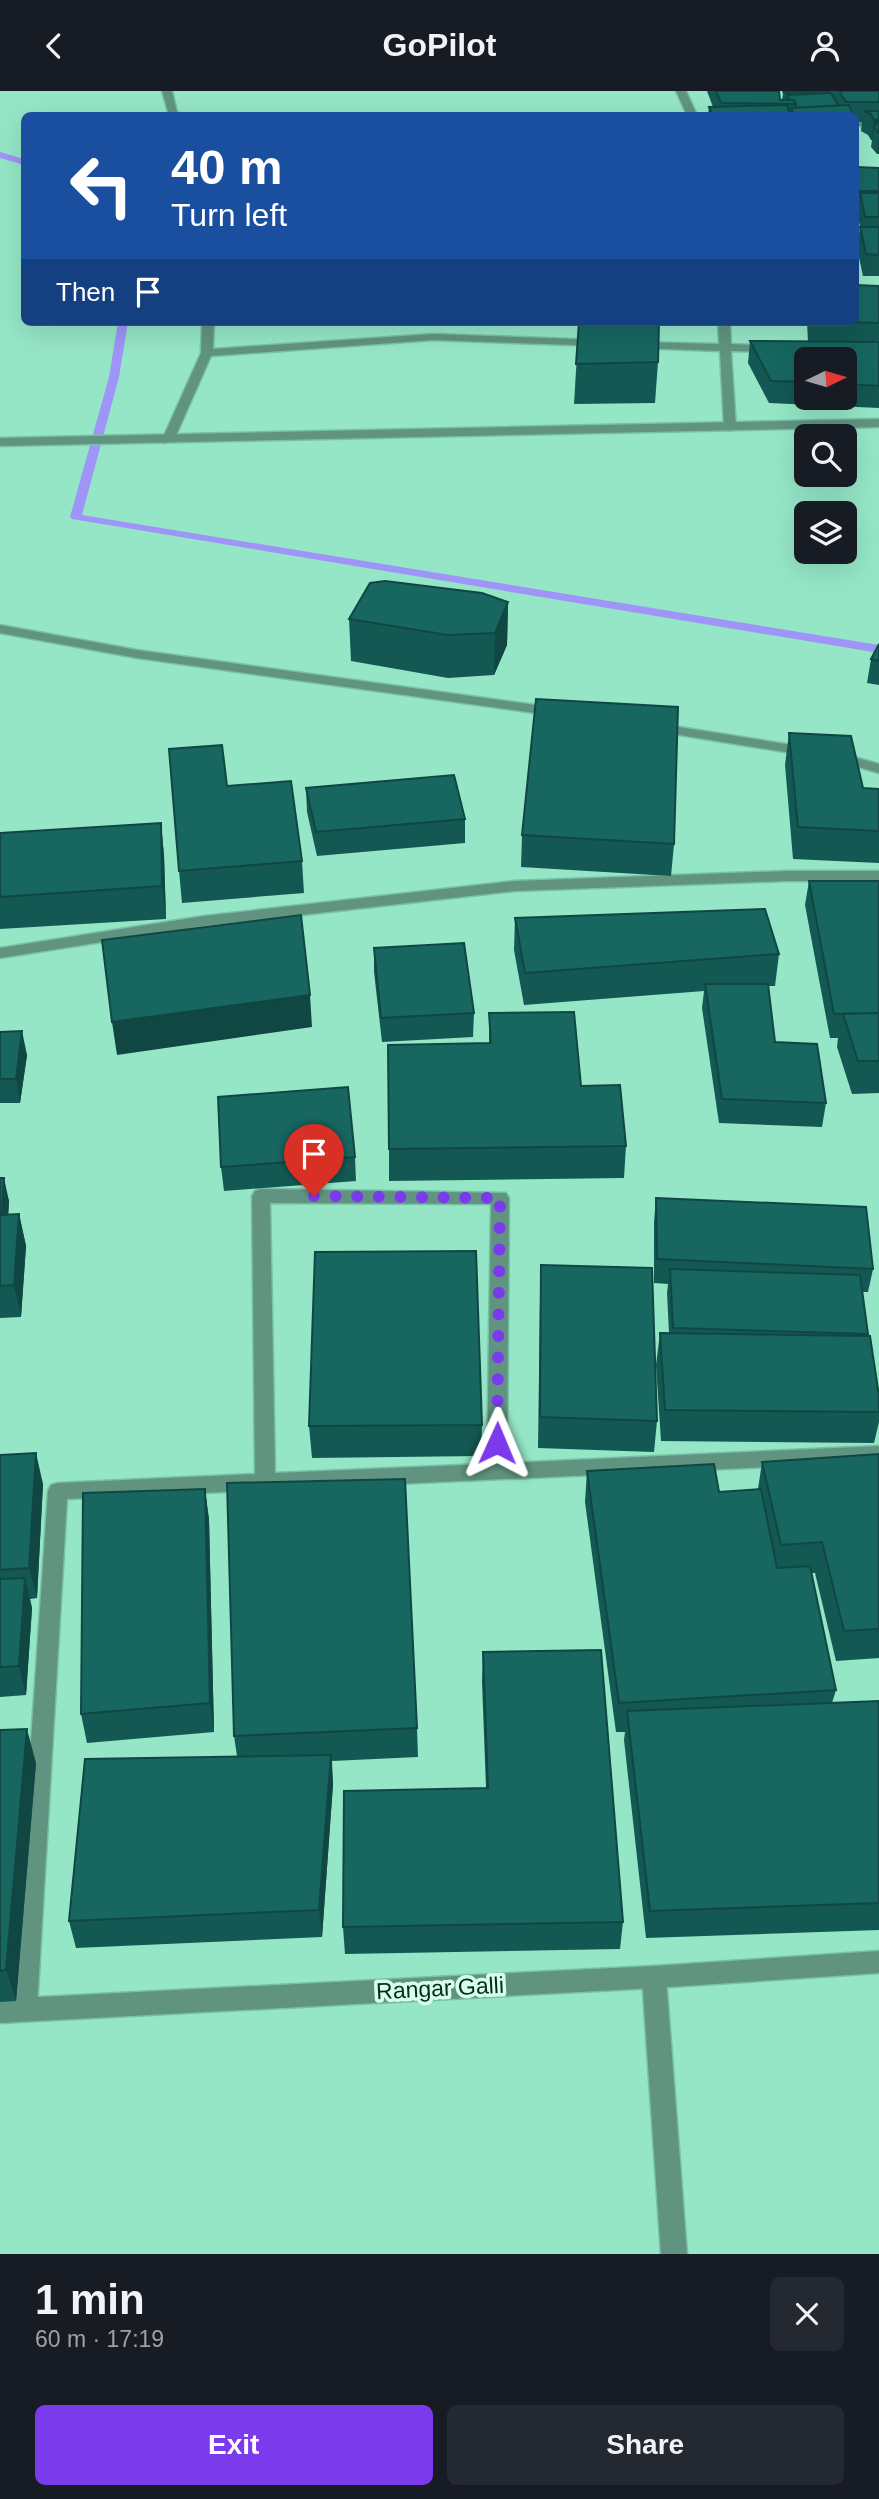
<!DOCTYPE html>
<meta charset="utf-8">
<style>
body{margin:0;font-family:Helvetica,sans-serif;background:#242831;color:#f1f3f6;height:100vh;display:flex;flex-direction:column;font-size:26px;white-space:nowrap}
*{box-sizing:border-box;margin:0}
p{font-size:23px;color:#9ea1a6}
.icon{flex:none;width:38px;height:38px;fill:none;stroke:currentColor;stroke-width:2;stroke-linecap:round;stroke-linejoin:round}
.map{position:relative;height:2163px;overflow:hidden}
.side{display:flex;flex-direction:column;background:#171b24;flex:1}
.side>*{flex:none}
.top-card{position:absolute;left:21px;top:21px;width:838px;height:214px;border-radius:10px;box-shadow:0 7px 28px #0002;background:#1a4fa0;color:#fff;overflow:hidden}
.needle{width:46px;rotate:85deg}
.fabs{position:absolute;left:794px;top:256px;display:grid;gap:14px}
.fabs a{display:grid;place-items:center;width:63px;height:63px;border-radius:10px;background:#171b24;box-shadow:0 7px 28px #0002;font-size:35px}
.pin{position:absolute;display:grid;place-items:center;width:60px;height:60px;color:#fff;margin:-72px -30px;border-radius:50% 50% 50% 0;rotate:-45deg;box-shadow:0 0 7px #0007}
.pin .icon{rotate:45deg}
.me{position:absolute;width:77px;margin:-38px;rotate:1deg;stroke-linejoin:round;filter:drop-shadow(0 0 5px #0008)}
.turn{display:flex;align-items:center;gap:24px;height:147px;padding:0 35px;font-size:32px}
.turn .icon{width:91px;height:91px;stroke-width:2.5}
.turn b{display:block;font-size:49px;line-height:60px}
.then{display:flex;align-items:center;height:66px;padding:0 35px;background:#0003;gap:14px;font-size:26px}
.round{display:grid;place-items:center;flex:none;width:74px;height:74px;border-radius:10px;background:#242831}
.summary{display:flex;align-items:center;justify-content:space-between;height:119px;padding:0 35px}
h1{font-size:42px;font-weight:700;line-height:52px}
.primary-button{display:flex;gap:14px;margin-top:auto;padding:14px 35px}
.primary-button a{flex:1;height:80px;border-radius:10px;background:#7c3aed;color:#fff;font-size:28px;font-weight:700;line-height:80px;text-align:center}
.primary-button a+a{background:#242831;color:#f1f3f6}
header{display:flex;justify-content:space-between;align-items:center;height:91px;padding:0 35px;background:#171b24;font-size:32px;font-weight:700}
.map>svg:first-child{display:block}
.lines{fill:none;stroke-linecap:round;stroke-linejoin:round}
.stream{fill:#9f94f8;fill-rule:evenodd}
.minor-casing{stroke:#79c1a6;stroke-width:3}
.tertiary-casing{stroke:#79c1a6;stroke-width:3}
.minor{fill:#609480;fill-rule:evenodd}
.tertiary{fill:#609480;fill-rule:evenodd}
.wall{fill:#145853;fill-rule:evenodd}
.shaded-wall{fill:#104743}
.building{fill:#176660;stroke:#104743;stroke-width:2}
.route{stroke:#7c3aed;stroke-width:12;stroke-dasharray:0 21.6}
.labels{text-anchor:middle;stroke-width:7;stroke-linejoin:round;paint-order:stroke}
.near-street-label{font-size:23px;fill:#082b20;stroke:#d7feed}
</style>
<header><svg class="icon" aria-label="back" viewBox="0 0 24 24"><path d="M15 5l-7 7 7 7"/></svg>GoPilot<svg class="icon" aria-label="person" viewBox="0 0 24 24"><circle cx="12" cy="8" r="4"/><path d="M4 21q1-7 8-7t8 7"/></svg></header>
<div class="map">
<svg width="879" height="2163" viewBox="0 0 879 2163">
<rect width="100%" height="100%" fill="#95e6c7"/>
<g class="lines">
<g class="stream">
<path d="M0,61L24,68V74L0,67Z"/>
<path d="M118,231H128L119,286L82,424L879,554V562L72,428L70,426L109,286Z"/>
</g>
<defs>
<g id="minor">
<path d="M162,0H172L177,21L183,24H169Z"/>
<path d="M676,0H686L697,24H687Z"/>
<rect x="856" y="29" width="23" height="6"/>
<path d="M202,231H214L213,258L433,243L602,249L608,252L602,255L433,249L211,265L174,349L164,352L162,349L201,262Z"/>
<path d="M718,231H730L731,253L773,255L779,258L773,261L731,260L736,336L730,340L724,336L720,260L637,257L631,254L637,251L719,253Z"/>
<path d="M0,534L137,559L557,617L564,621L557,625L137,567L0,542Z"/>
<path d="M654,632L836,661L879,673V682L834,669L649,639L647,636Z"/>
<path d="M787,780H879V790H787L515,800L204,835L0,867V857L204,825L515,790Z"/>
<path d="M261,1098L506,1102L509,1107L507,1372L879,1355V1371L67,1408L37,1917L33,1925L25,1929L17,1925L13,1917L48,1400L51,1394L58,1392L255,1383L252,1105L255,1100ZM270,1112L491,1113L487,1373L275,1382Z"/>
<path d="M654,1875L662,1878L666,1886L687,2163H661L642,1886L646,1878Z"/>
</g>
<g id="tertiary">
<path d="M879,328V336L0,355V347Z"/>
<path d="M879,1860V1882L654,1897L0,1932V1908L654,1875Z"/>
</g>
</defs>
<use href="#minor" class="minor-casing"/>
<use href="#tertiary" class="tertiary-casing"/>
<use href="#minor" class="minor"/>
<use href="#tertiary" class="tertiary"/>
</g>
<g class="wall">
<path d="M707,0H779L780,9H782L783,3L782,0H879V63H877L871,56L872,49H871L868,44L861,40L862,31H856L858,37L856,57V24H708L709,16H713Z"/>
<path d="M856,76L879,77V185H863L857,157L860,136L857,121H856Z"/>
<path d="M879,195V317L769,312L748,272L750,250L808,251L807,231H856ZM807,268H845V306H807Z"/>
<path d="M579,231L658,271L655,312L574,313Z"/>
<path d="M508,511L507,554L494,584L448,587L351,570L349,528Z"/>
<path d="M879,553V594L867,592L871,568Z"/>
<path d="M789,642L863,697L879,698V772L793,768L785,674Z"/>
<path d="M227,695L302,770L304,802L182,812L179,780Z"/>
<path d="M306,697L465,728V752L317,765L307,721Z"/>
<path d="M161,732L164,765L166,828L0,838V742Z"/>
<path d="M522,744L674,753L671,785L521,776Z"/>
<path d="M809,790H879V1002L852,1003L837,956L838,947H830L805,814Z"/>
<path d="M515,827L779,863L775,895H768L775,951L826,1012L822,1036L719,1032L702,917L704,900L524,914L514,859Z"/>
<path d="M374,857L474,922L473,946L382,951L374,881Z"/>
<path d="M489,922L581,995L626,1055L624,1087L389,1090V1058L489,953Z"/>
<path d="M0,941L27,964L20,1012H0Z"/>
<path d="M355,1066L356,1090L224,1100L221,1076Z"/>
<path d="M0,1087L9,1110L8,1124L19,1123L26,1155L21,1226L0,1227Z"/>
<path d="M656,1107L873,1178L868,1201H862L867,1244L879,1305V1331L874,1352L661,1350L656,1274L660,1242H669L667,1202L668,1193L654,1192V1131Z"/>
<path d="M541,1174L657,1330L654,1361L538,1357L540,1206Z"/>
<path d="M482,1334L481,1365L312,1367L309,1335Z"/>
<path d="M879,1363V1567L836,1570L815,1482H811L836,1599L832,1612L879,1610V1839L646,1847L624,1649L625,1641H616L585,1411L587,1380L719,1401L758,1398L762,1371Z"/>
<path d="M0,1364L43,1393L37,1507L30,1508L32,1517L26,1604L0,1606Z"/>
<path d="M205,1398L209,1429L214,1641L87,1652L81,1623Z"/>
<path d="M483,1561L623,1831L620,1858L345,1863L343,1836L486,1697L482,1591Z"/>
<path d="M417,1637L418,1666L332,1670L333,1693L322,1846L76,1857L69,1830L237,1665L234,1645Z"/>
<path d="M0,1639L36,1672L16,1910L0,1911Z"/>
</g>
<g class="shaded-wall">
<path d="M879,28V42L874,36L872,49H871L874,29Z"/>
<path d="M879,46V63H877Z"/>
<path d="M508,511L507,554L494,584L495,542Z"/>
<path d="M161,732L164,765L166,828L162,795Z"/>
<path d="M310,904L312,936L117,964L112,931Z"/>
<path d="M22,940L27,964L20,1012L16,988Z"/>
<path d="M4,1087L9,1110L7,1147L2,1123Z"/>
<path d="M19,1123L26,1155L21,1226L14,1194Z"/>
<path d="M36,1362L43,1393L37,1507L29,1477Z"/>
<path d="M205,1398L209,1429L214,1641L210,1612Z"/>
<path d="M25,1487L32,1517L26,1604L19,1575Z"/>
<path d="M27,1638L36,1672L16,1910L6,1879Z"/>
<path d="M331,1664L333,1693L322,1846L319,1819Z"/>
</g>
<g class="building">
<path d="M716,0H779L780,9H794L796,13L721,12Z"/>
<path d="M784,0H830L785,2Z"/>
<path d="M839,0H879V11H846Z"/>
<path d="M831,2L839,15L796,17V13L794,9H789L787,4Z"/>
<path d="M787,14L790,24H712L709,16Z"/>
<path d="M849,14L853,24H794L791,17Z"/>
<path d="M864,20H879V28L874,29L871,23Z"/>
<path d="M879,30V42L874,36Z"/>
<path d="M856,76L879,77V100H856Z"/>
<path d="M860,102H879V126H865Z"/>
<path d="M860,136H879V164L866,163Z"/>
<path d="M856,194L879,195V232L842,231H856Z"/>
<path d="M579,231H659L658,271L576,273Z"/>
<path d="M750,250L879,251V295L845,293V268H807V291L771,290Z"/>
<path d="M385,490L482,502L508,511L495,542L448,544L349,528L370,492Z"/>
<path d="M879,553V570L871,568Z"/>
<path d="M536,608L678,616L674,753L522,744Z"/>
<path d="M789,642L851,645L863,697L879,698V740L798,736Z"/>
<path d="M222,654L227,695L291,690L302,770L179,780L169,658Z"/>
<path d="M454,684L465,728L316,741L306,697Z"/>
<path d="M161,732L162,795L0,806V742Z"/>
<path d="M809,790H879V922L834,923Z"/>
<path d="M765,818L779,863L525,882L515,827Z"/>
<path d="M301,824L310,904L112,931L102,849Z"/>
<path d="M464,852L474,922L381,927L374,857Z"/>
<path d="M705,893H768L775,951L817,953L826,1012L722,1008Z"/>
<path d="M574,921L581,995L620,994L626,1055L389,1058L388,954L491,952L489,922Z"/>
<path d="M879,922V970H858L843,923Z"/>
<path d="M22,940L16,988H0V941Z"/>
<path d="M348,996L355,1066L221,1076L218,1006Z"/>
<path d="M0,1087H4L2,1123H0Z"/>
<path d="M656,1107L866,1116L873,1178L657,1168Z"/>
<path d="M19,1123L14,1194L0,1195V1124Z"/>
<path d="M476,1160L482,1334L309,1335L315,1161Z"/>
<path d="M541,1174L652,1177L657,1330L540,1326Z"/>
<path d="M670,1178L860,1184L868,1243L673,1237Z"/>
<path d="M660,1242L870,1245L879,1305V1321L665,1319Z"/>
<path d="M36,1362L29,1477L0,1479V1364Z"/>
<path d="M879,1363V1538L844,1540L822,1451L781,1454L762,1371Z"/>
<path d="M714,1373L719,1401L761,1398L777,1477L810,1475L836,1599L619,1612L587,1380Z"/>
<path d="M405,1388L417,1637L234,1645L227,1392Z"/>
<path d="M205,1398L210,1612L81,1623L83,1402Z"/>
<path d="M25,1487L19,1575L0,1576V1488Z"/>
<path d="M601,1559L623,1831L343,1836L344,1700L488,1697L483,1561Z"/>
<path d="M879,1610V1812L650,1820L627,1620Z"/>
<path d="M27,1638L6,1879L0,1880V1639Z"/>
<path d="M331,1664L319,1819L69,1830L85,1668Z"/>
</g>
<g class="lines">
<path class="route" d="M314,1105L500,1107L497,1352"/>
</g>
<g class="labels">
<g class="near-street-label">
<text transform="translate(440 1897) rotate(-3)" y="8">Rangar Galli</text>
</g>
</g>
</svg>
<div class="fabs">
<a><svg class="needle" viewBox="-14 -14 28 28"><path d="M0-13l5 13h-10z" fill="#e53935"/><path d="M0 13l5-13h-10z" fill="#9ea1a6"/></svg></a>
<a><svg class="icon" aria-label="search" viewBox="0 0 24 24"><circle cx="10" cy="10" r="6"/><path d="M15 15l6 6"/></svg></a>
<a><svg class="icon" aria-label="layers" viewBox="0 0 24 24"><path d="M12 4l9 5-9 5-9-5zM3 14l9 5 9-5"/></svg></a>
</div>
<div class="pin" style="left:314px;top:1105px;background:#d93025"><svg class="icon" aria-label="arrive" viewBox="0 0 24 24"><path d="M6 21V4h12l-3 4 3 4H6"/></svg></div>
<svg class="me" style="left:497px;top:1352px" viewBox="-20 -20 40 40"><path d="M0-17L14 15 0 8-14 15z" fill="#7c3aed" stroke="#fff" stroke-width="4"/></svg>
<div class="top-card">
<div class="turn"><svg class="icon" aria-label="left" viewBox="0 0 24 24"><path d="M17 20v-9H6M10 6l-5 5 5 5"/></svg><div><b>40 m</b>Turn left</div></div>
<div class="then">Then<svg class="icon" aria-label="arrive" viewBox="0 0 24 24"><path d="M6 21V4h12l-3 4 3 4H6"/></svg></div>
</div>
</div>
<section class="side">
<div class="summary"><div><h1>1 min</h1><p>60 m · 17:19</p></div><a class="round"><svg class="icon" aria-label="close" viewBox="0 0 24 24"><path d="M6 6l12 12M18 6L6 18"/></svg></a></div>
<div class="primary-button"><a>Exit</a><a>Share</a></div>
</section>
